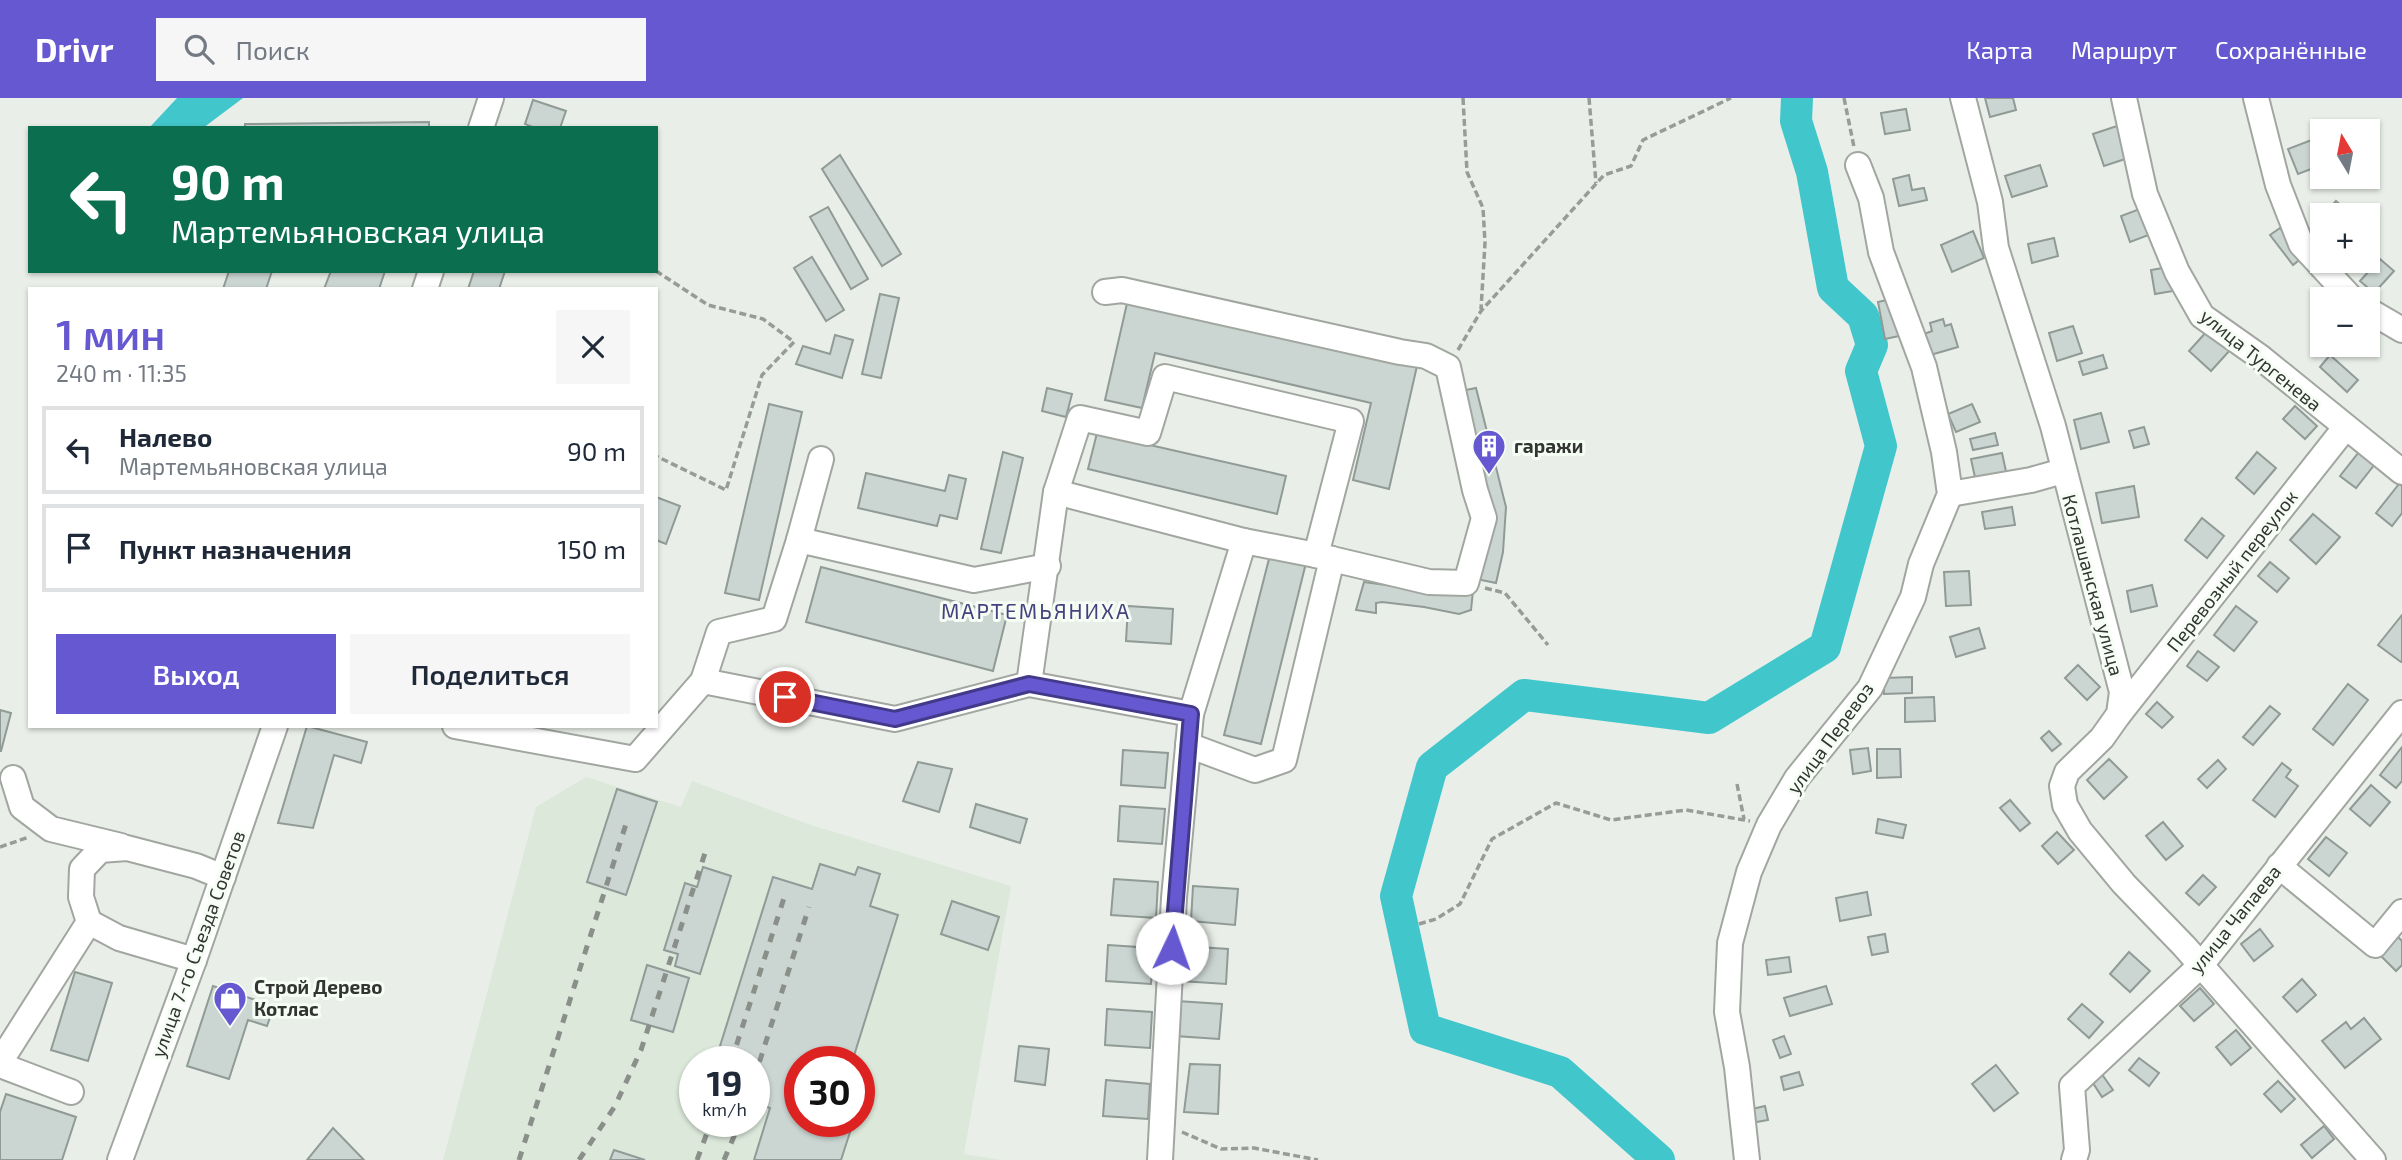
<!DOCTYPE html>
<html lang="ru">
<meta charset="utf-8">
<style>
body{margin:0;font-family:"Exo 2",sans-serif;background:#f6f6f7;color:#1f2937;height:100vh;display:flex;flex-direction:column;font-size:26px;white-space:nowrap}
*{box-sizing:border-box;margin:0}
p{font-size:23px;color:#747a83}
.icon{flex:none;width:38px;height:38px;fill:none;stroke:currentColor;stroke-width:2;stroke-linecap:round;stroke-linejoin:round}
.map{position:relative;flex:1;overflow:hidden}
.drawer{position:absolute;left:28px;top:189px;width:630px;height:441px;display:flex;flex-direction:column;background:#fff;border-radius:0px;box-shadow:0 2px 5px #0004}
.drawer>*{flex:none}
.guide{position:absolute;left:28px;top:28px;width:630px;height:147px;border-radius:0px;box-shadow:0 2px 5px #0004;background:#0b6e4f;color:#fff;overflow:hidden}
.needle{width:46px;rotate:350deg}
.fabs{position:absolute;left:2310px;top:21px;display:grid;gap:14px}
.fabs a{display:grid;place-items:center;width:70px;height:70px;border-radius:0px;background:#fff;box-shadow:0 2px 5px #0004;font-size:35px}
.speed{position:absolute;left:679px;top:948px;display:flex;gap:14px;font-size:35px;font-weight:700;text-align:center}
.speed>*{display:grid;place-content:center;width:91px;height:91px;border-radius:50%;background:#fff;box-shadow:0 2px 5px #0004;line-height:1}
.speed small{font-size:18px;font-weight:400}
.speed .limit{border:10px solid #d22;background:#fff;color:#111}
.pin{position:absolute;display:grid;place-items:center;width:60px;height:60px;color:#fff;margin:-30px;border:4px solid #fff;border-radius:50%;box-shadow:0 2px 7px #0007}
.me{position:absolute;width:77px;margin:-38px;rotate:3deg;stroke-linejoin:round;filter:drop-shadow(0 0 5px #0008)}
.turn{display:flex;align-items:center;gap:24px;height:147px;padding:0 28px;font-size:32px}
.turn .icon{width:91px;height:91px;stroke-width:2.5}
.turn b{display:block;font-size:49px;line-height:60px}
.round{display:grid;place-items:center;flex:none;width:74px;height:74px;border-radius:0px;background:#f6f6f7}
.summary{display:flex;align-items:center;justify-content:space-between;height:119px;padding:0 28px}
h1{font-size:42px;font-weight:600;line-height:52px;color:#6558d1}
.cta{display:flex;gap:14px;margin-top:auto;padding:14px 28px}
.cta a{flex:1;height:80px;border-radius:0px;background:#6558d1;color:#fff;font-size:28px;font-weight:600;line-height:80px;text-align:center}
.cta a+a{background:#f6f6f7;color:#1f2937}
ul{padding:0;list-style:none}
li{display:flex;align-items:center;gap:21px;height:88px;margin:0 14px 10px;padding:0 14px;border:4px solid #e0e1e3;border-radius:0px}
li div{flex:1}
li b{display:block;font-size:26px}
li em{font-style:normal}
header{display:flex;align-items:center;gap:42px;box-sizing:border-box;height:98px;padding:0 35px;background:#6558d1;color:#fff}
header strong{font-size:33px}
nav{display:flex;gap:38px;margin-inline-start:auto;font-size:24px}
.search{width:490px;height:63px;background:#f6f6f7;display:flex;align-items:center;gap:18px;box-sizing:border-box;padding:0 24px;border-radius:0px;color:#747a83;font-size:26px}
.map>svg:first-child{display:block}
.built{fill:#dbe8da;fill-rule:evenodd}
.water{fill:#41c6cc}
.lines{fill:none;stroke-linecap:round;stroke-linejoin:round}
.river{stroke:#41c6cc;stroke-width:32}
.building{fill:#cbd6d2;stroke:#909a96;stroke-width:2}
.minor-casing{stroke:#a1a7a0;stroke-width:28}
.path{stroke:#979c97;stroke-width:3.5;stroke-dasharray:7 3.5;stroke-linecap:butt}
.minor{stroke:#fff;stroke-width:24}
.rail{stroke:#8a8f8a;stroke-width:5;stroke-dasharray:9 9;stroke-linecap:butt}
.route-casing{stroke:#423988;stroke-width:18}
.route{stroke:#6558d1;stroke-width:12}
.labels{text-anchor:middle;stroke-width:6;stroke-linejoin:round;paint-order:stroke}
.street-label{font-size:19px;fill:#323532;stroke:#f6fdf5}
.poi-label{font-size:19px;font-weight:bold;fill:#323532;stroke:#f6fdf5;text-anchor:start}
.neighbourhood-label{font-size:21px;letter-spacing:2px;fill:#44417e;stroke:#f6fdf5}
</style>
<header>
<strong>Drivr</strong>
<div class="search"><svg class="icon" aria-label="search" viewBox="0 0 24 24"><circle cx="10" cy="10" r="6"/><path d="M15 15l6 6"/></svg>Поиск</div>
<nav><a>Карта</a><a>Маршрут</a><a>Сохранённые</a></nav>
</header>
<div class="map">
<svg width="2402" height="1062" viewBox="0 0 2402 1062">
<rect width="100%" height="100%" fill="#e9efe8"/>
<path class="built" d="M586,679L681,709L692,683L811,727L1011,788L964,1056L1002,1062H443L536,709ZM695,964H754V1024H695ZM800,964H859V1024H800Z"/>
<path class="water" d="M177,0H243L203,30H149Z"/>
<g class="lines">
<path class="river" d="M1659,1062L1560,974L1425,931L1396,798L1432,669L1524,597L1709,620L1825,549L1881,348L1861,273L1872,247L1863,218L1833,190L1812,74L1796,23L1797,0"/>
</g>
<g class="building">
<path d="M1985,0H2013L2016,12L1990,19Z"/>
<path d="M533,2L566,13L560,30H535L525,26Z"/>
<path d="M1906,11L1910,32L1885,36L1881,15Z"/>
<path d="M429,24V30H245V26Z"/>
<path d="M2117,28L2128,60L2104,68L2093,36Z"/>
<path d="M2314,41L2322,67L2298,76L2288,51Z"/>
<path d="M840,57L901,156L882,168L822,71Z"/>
<path d="M2040,67L2047,88L2012,99L2005,78Z"/>
<path d="M1909,77L1912,92L1924,90L1927,102L1899,108L1893,81Z"/>
<path d="M2336,103L2352,117H2323Z"/>
<path d="M828,109L868,181L851,191L810,119Z"/>
<path d="M2145,109L2154,135L2130,144L2121,118Z"/>
<path d="M2280,130L2303,159L2293,167L2270,137Z"/>
<path d="M1973,133L1984,160L1952,174L1941,147Z"/>
<path d="M2054,140L2058,158L2032,165L2028,146Z"/>
<path d="M812,159L844,212L826,223L794,170Z"/>
<path d="M2380,161L2394,173L2374,195L2360,183Z"/>
<path d="M2169,169L2173,193L2155,196L2151,172Z"/>
<path d="M229,173H272L266,191H223Z"/>
<path d="M331,173H385L379,191H324Z"/>
<path d="M474,173H505L499,191H468Z"/>
<path d="M880,196L899,200L881,280L862,276Z"/>
<path d="M1128,201L1417,268L1389,391L1353,382L1371,305L1155,255L1142,310L1105,302Z"/>
<path d="M1891,201L1899,238L1885,241L1878,204Z"/>
<path d="M1943,221L1945,228L1951,226L1958,249L1927,258L1921,237L1932,233L1930,225Z"/>
<path d="M2073,228L2082,255L2057,263L2049,235Z"/>
<path d="M2209,231L2231,251L2211,273L2189,253Z"/>
<path d="M835,237L853,242L842,280L796,266L803,248L830,256Z"/>
<path d="M2103,257L2107,270L2083,277L2079,264Z"/>
<path d="M2330,257L2358,282L2347,294L2320,269Z"/>
<path d="M1047,290L1072,296L1066,319L1042,313Z"/>
<path d="M1476,290L1506,409L1503,454L1496,485L1481,482L1461,293Z"/>
<path d="M769,306L802,314L759,502L725,495Z"/>
<path d="M1972,306L1980,324L1956,334L1948,316Z"/>
<path d="M2295,308L2317,328L2305,341L2283,321Z"/>
<path d="M2101,315L2109,344L2081,351L2074,322Z"/>
<path d="M2144,329L2149,346L2134,350L2129,333Z"/>
<path d="M1097,335L1286,378L1277,416L1088,371Z"/>
<path d="M1995,335L1998,347L1973,352L1970,341Z"/>
<path d="M1003,354L1023,360L1001,455L981,451Z"/>
<path d="M2257,354L2276,370L2254,396L2236,380Z"/>
<path d="M2359,354L2375,366L2356,390L2340,378Z"/>
<path d="M2002,355L2007,378L1976,384L1971,361Z"/>
<path d="M866,375L945,393L949,377L966,381L957,421L940,417L937,428L858,410Z"/>
<path d="M2399,386L2402,388V415L2392,428L2376,415Z"/>
<path d="M2134,388L2139,419L2102,425L2096,395Z"/>
<path d="M656,399L680,408L666,446L656,442Z"/>
<path d="M2012,409L2015,427L1985,431L1982,414Z"/>
<path d="M2313,416L2340,439L2316,466L2290,442Z"/>
<path d="M2202,420L2224,438L2207,460L2185,442Z"/>
<path d="M1270,457L1306,465L1261,646L1224,637Z"/>
<path d="M2270,464L2289,480L2277,494L2258,478Z"/>
<path d="M821,469L1007,517L993,573L806,524Z"/>
<path d="M1969,473L1971,507L1946,508L1944,474Z"/>
<path d="M1364,484L1452,496L1473,493L1471,512L1459,516L1424,509L1382,504L1376,505V515L1356,512Z"/>
<path d="M2152,487L2157,508L2131,514L2127,493Z"/>
<path d="M1128,508L1173,511L1171,546L1126,543Z"/>
<path d="M2236,508L2257,524L2234,553L2214,537Z"/>
<path d="M2402,517V563L2401,564L2378,547Z"/>
<path d="M1979,530L1985,550L1956,559L1950,539Z"/>
<path d="M2198,553L2219,569L2207,583L2187,568Z"/>
<path d="M2078,567L2100,589L2087,602L2065,580Z"/>
<path d="M1912,579V595L1884,596V580Z"/>
<path d="M2348,586L2368,602L2333,647L2313,631Z"/>
<path d="M1934,599L1935,623L1905,624V600Z"/>
<path d="M2157,604L2173,619L2162,630L2146,616Z"/>
<path d="M2270,608L2280,616L2253,647L2243,639Z"/>
<path d="M0,612L11,615L1,653H0Z"/>
<path d="M307,628L367,644L361,665L334,657L313,730L278,725Z"/>
<path d="M2049,633L2061,646L2052,653L2041,640Z"/>
<path d="M2402,649V683L2396,690L2380,677Z"/>
<path d="M1868,650L1871,673L1853,676L1850,652Z"/>
<path d="M1877,651H1900L1901,679L1877,680Z"/>
<path d="M1123,652L1168,655L1165,690L1121,687Z"/>
<path d="M2109,661L2127,679L2104,701L2087,682Z"/>
<path d="M2218,662L2226,671L2207,690L2198,681Z"/>
<path d="M918,664L952,671L939,714L903,703Z"/>
<path d="M2282,665L2291,672L2286,679L2298,688L2275,719L2253,702Z"/>
<path d="M2371,687L2390,704L2370,728L2350,711Z"/>
<path d="M617,691L657,704L626,797L587,784Z"/>
<path d="M2010,702L2030,725L2020,733L2000,710Z"/>
<path d="M976,706L1027,721L1020,745L970,729Z"/>
<path d="M1120,708L1165,711L1162,746L1118,743Z"/>
<path d="M1878,721L1906,727L1903,740L1876,735Z"/>
<path d="M2163,724L2183,748L2166,762L2146,738Z"/>
<path d="M2057,734L2074,752L2058,766L2042,748Z"/>
<path d="M2326,739L2347,755L2329,778L2308,761Z"/>
<path d="M820,766L855,777L858,769L880,776L870,808L898,817L852,964H800V1024H834L833,1026L851,1031L841,1062H754L770,1010L754,1005V964H715L773,779L812,791Z"/>
<path d="M703,769L731,778L700,876L675,868L678,856L664,852L685,785L697,789Z"/>
<path d="M2203,777L2216,789L2199,807L2186,795Z"/>
<path d="M1114,781L1158,784L1156,820L1111,817Z"/>
<path d="M1193,788L1238,791L1235,827L1191,823Z"/>
<path d="M1867,794L1871,817L1840,823L1836,800Z"/>
<path d="M952,803L999,819L988,852L941,836Z"/>
<path d="M2260,831L2273,848L2254,863L2241,846Z"/>
<path d="M1885,836L1888,854L1872,857L1868,839Z"/>
<path d="M2395,836L2402,843V867L2396,873L2377,854Z"/>
<path d="M1108,847L1153,850L1151,886L1106,883Z"/>
<path d="M1183,848L1228,851L1226,886L1181,883Z"/>
<path d="M2129,854L2150,873L2130,894L2110,876Z"/>
<path d="M1789,859L1791,874L1768,877L1766,862Z"/>
<path d="M647,867L689,880L673,934L631,922Z"/>
<path d="M75,874L112,885L88,963L51,952Z"/>
<path d="M2302,881L2316,897L2297,914L2283,899Z"/>
<path d="M213,888L274,908L267,928L248,922L229,981L187,968Z"/>
<path d="M1826,888L1832,906L1790,918L1784,900Z"/>
<path d="M2200,890L2214,906L2194,923L2180,908Z"/>
<path d="M1177,903L1222,906L1219,941L1175,938Z"/>
<path d="M2082,906L2103,924L2089,940L2068,921Z"/>
<path d="M1107,911L1152,914L1150,950L1105,947Z"/>
<path d="M2364,920L2381,941L2345,970L2322,943L2346,924L2351,931Z"/>
<path d="M2236,932L2251,950L2231,967L2216,949Z"/>
<path d="M1784,938L1791,956L1780,960L1773,942Z"/>
<path d="M1019,948L1049,951L1045,987L1015,983Z"/>
<path d="M2139,960L2159,975L2149,988L2129,972Z"/>
<path d="M1190,966L1220,967L1218,1016L1184,1014Z"/>
<path d="M1996,967L2018,995L1994,1013L1972,986Z"/>
<path d="M1799,974L1803,987L1784,992L1781,979Z"/>
<path d="M2101,975L2113,992L2102,999L2091,982Z"/>
<path d="M1106,982L1150,986L1148,1021L1103,1018Z"/>
<path d="M2278,983L2295,1001L2281,1014L2264,996Z"/>
<path d="M6,996L76,1019L62,1062H0V1014Z"/>
<path d="M1765,1008L1768,1022L1751,1025L1748,1012Z"/>
<path d="M2324,1028L2334,1041L2312,1060L2301,1047Z"/>
<path d="M333,1030L364,1062H307Z"/>
<path d="M614,1052L645,1062H610Z"/>
</g>
<g class="lines">
<defs>
<g id="minor">
<path d="M1963,0L1990,104L1996,150L2053,328L2122,594L2119,616L2102,640L2067,674L2062,688L2065,707L2080,733L2124,786L2184,848L2373,1062"/>
<path d="M2124,0L2145,96L2177,174L2202,218L2260,259L2402,374"/>
<path d="M2256,0L2278,87L2301,146L2352,201"/>
<path d="M481,30L491,0"/>
<path d="M425,191L431,173"/>
<path d="M1105,194L1122,192L1400,254L1426,258L1448,269L1475,392L1484,420L1466,485L1429,484L1332,461"/>
<path d="M2368,212L2402,232"/>
<path d="M1950,396L2031,382L2063,373"/>
<path d="M799,442L821,361"/>
<path d="M1244,443L1316,457"/>
<path d="M703,583L719,534L774,521L799,442L974,482L1048,468"/>
<path d="M1029,586L1056,394"/>
<path d="M2119,616L2345,330"/>
<path d="M455,628L635,661L703,583L895,621L1029,586L1191,616L1174,800L1160,1062"/>
<path d="M1188,647L1255,672L1284,662L1332,461L1316,457L1351,323L1165,279L1148,335L1080,320L1056,394L1244,443L1191,616"/>
<path d="M13,680L22,709L51,731L121,748"/>
<path d="M2279,768L2375,847L2402,814"/>
<path d="M194,862L119,840L89,824L81,799L82,771L100,752L127,750L196,768L223,779"/>
<path d="M0,964L89,824"/>
<path d="M0,967L71,994"/>
<path d="M120,1062L194,862L275,628"/>
<path d="M1747,1062L1737,969L1727,914L1730,845L1749,774L1769,727L1797,680L1870,590L1913,499L1921,466L1950,396L1944,354L1924,269L1881,154L1871,100L1858,67"/>
<path d="M2074,1062L2077,1052L2072,988L2201,867L2402,615"/>
</g>
</defs>
<use href="#minor" class="minor-casing"/>
<g class="path">
<path d="M1463,0L1467,74L1483,110L1485,145L1481,211"/>
<path d="M1589,0L1596,85"/>
<path d="M1844,0L1854,49"/>
<path d="M656,173L708,207L763,221L794,244L762,277L726,392L656,358"/>
<path d="M1458,252L1481,213L1604,77L1631,68L1643,42L1731,0"/>
<path d="M1485,490L1505,495L1548,547"/>
<path d="M1737,686L1744,721"/>
<path d="M0,749L29,739"/>
<path d="M1419,826L1436,821L1460,806L1492,741L1556,705L1611,722L1686,712L1750,723"/>
<path d="M1182,1034L1221,1051L1254,1050L1318,1062"/>
</g>
<use href="#minor" class="minor"/>
<g class="rail">
<path d="M731,964L784,800"/>
<path d="M754,981L809,809"/>
<path d="M519,1062L626,726"/>
<path d="M579,1062L615,1008L641,952L705,755"/>
<path d="M697,1062L711,1024"/>
<path d="M724,1062L740,1024"/>
</g>
</g>
<g class="lines">
<defs>
<path id="route" d="M785,599L895,621L1029,586L1191,616L1172,850"/>
</defs>
<use href="#route" class="route-casing"/>
<use href="#route" class="route"/>
</g>
<defs>
<symbol id="building-pin" viewBox="-11 -11 22 30"><path d="M0 17L-7.5 6A9.5 9.5 0 1 1 7.5 6Z" fill="#6558d1" stroke="#f6fdf5"/><path d="M-4-6H4V6H1V3H-1V6H-4ZM-2.5-4.3h1.7v1.8h-1.7ZM.8-4.3h1.7v1.8H.8ZM-2.5-1h1.7V.8h-1.7ZM.8-1h1.7V.8H.8Z" fill="#fff"/></symbol>
<symbol id="shop-pin" viewBox="-11 -11 22 30"><path d="M0 17L-7.5 6A9.5 9.5 0 1 1 7.5 6Z" fill="#6558d1" stroke="#f6fdf5"/><path d="M-5-2.5h2.3a2.7 3.5 0 0 1 5.4 0H5L5.5 6h-11ZM-1.5-2.5h3a1.5 2.3 0 0 0-3 0Z" fill="#fff"/></symbol>
</defs>
<g fill-rule="evenodd">
<use href="#building-pin" x="1470" y="329" width="38" height="52"/>
<use href="#shop-pin" x="211" y="881" width="38" height="52"/>
</g>
<g class="labels">
<g class="street-label">
<text transform="translate(2261 262) rotate(39)" y="7">улица Тургенева</text>
<text transform="translate(2232 473) rotate(-52)" y="7">Перевозный переулок</text>
<text transform="translate(2093 487) rotate(75)" y="7">Котлашанская улица</text>
<text transform="translate(1830 640) rotate(-54)" y="7">улица Перевоз</text>
<text transform="translate(2235 821) rotate(-51)" y="7">улица Чапаева</text>
<text transform="translate(198 846) rotate(-70)" y="7">улица 7-го Съезда Советов</text>
</g>
<g class="poi-label">
<text x="1514" y="355">гаражи</text>
<text x="254" y="896">Строй Дерево<tspan x="254" dy="22">Котлас</tspan></text>
</g>
<g class="neighbourhood-label">
<text x="1036" y="521">МАРТЕМЬЯНИХА</text>
</g>
</g>
</svg>
<div class="fabs">
<a><svg class="needle" viewBox="-14 -14 28 28"><path d="M0-13l5 13h-10z" fill="#e53935"/><path d="M0 13l5-13h-10z" fill="#747a83"/></svg></a>
<a>+</a>
<a>−</a>
</div>
<div class="speed"><div>19<small>km/h</small></div><div class="limit">30</div></div>
<div class="pin" style="left:785px;top:599px;background:#d93025"><svg class="icon" aria-label="arrive" viewBox="0 0 24 24"><path d="M6 21V4h12l-3 4 3 4H6"/></svg></div>
<svg class="me" style="left:1172px;top:850px" viewBox="-20 -20 40 40"><circle r="19" fill="#fff"/><path d="M0-13L10 11 0 6-10 11z" fill="#6558d1"/></svg>
<div class="guide">
<div class="turn"><svg class="icon" aria-label="left" viewBox="0 0 24 24"><path d="M17 20v-9H6M10 6l-5 5 5 5"/></svg><div><b>90 m</b>Мартемьяновская улица</div></div>
</div>
<section class="drawer">
<div class="summary"><div><h1>1 мин</h1><p>240 m · 11:35</p></div><a class="round"><svg class="icon" aria-label="close" viewBox="0 0 24 24"><path d="M6 6l12 12M18 6L6 18"/></svg></a></div>
<ul>
<li><svg class="icon" aria-label="left" viewBox="0 0 24 24"><path d="M17 20v-9H6M10 6l-5 5 5 5"/></svg><div><b>Налево</b><p>Мартемьяновская улица</p></div><em>90 m</em></li>
<li><svg class="icon" aria-label="arrive" viewBox="0 0 24 24"><path d="M6 21V4h12l-3 4 3 4H6"/></svg><div><b>Пункт назначения</b></div><em>150 m</em></li>
</ul>
<div class="cta"><a>Выход</a><a>Поделиться</a></div>
</section>
</div>
